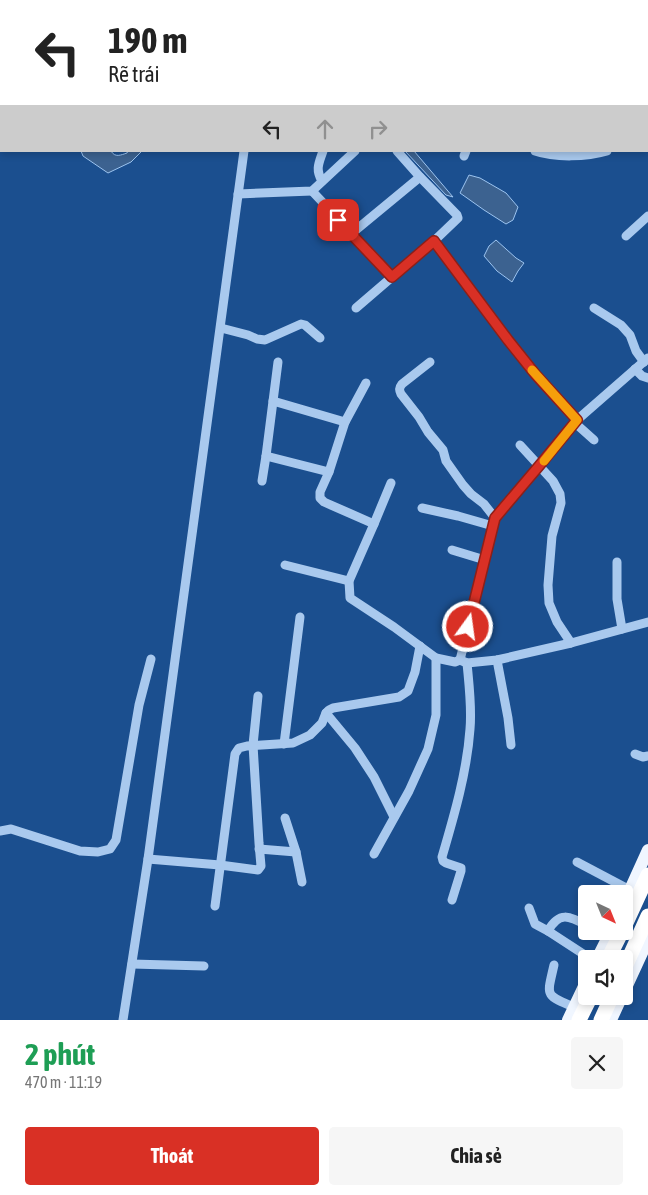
<!DOCTYPE html>
<html lang="vi">
<meta charset="utf-8">
<style>
body{margin:0;font-family:"Asap Condensed",sans-serif;background:#f6f6f6;color:#222;height:100vh;display:flex;flex-direction:column;font-size:19px;white-space:nowrap}
*{box-sizing:border-box;margin:0}
p{font-size:16px;color:#767676}
.icon{flex:none;width:28px;height:28px;fill:none;stroke:currentColor;stroke-width:2;stroke-linecap:round;stroke-linejoin:round}
.map{position:relative;height:1020px;overflow:hidden}
.side{display:flex;flex-direction:column;background:#fff;flex:1}
.side>*{flex:none}
.guide{position:absolute;left:0px;top:0px;width:649px;height:152px;box-shadow:0 2px 8px #0003;background:#fff;color:#222;overflow:hidden}
.needle{width:32px;rotate:137deg}
.tools{position:absolute;left:578px;top:885px;display:grid;gap:10px}
.tools a{display:grid;place-items:center;width:55px;height:55px;border-radius:5px;background:#fff;box-shadow:0 2px 8px #0003;font-size:25px}
.pin{position:absolute;display:grid;place-items:center;width:42px;height:42px;color:#fff;margin:-21px;border-radius:10px;box-shadow:0 2px 8px #0006}
.me{position:absolute;width:55px;margin:-28px;rotate:14deg;stroke-linejoin:round;filter:drop-shadow(0 0 4px #0008)}
.turn{display:flex;align-items:center;gap:18px;height:105px;padding:0 25px;font-size:22px}
.turn .icon{width:65px;height:65px;stroke-width:2.5}
.turn b{display:block;font-size:35px;line-height:42px}
.lanes{display:flex;align-items:center;height:48px;padding:0 25px;background:#0003;justify-content:center;gap:25px;direction:ltr}
.lanes .off{opacity:.35}
.round{display:grid;place-items:center;flex:none;width:52px;height:52px;border-radius:5px;background:#f6f6f6}
.summary{display:flex;align-items:center;justify-content:space-between;height:85px;padding:0 25px}
h1{font-size:30px;font-weight:700;line-height:38px;color:#1e9e55}
.action{display:flex;gap:10px;margin-top:auto;padding:10px 25px}
.action a{flex:1;height:58px;border-radius:5px;background:#d93025;color:#fff;font-size:20px;font-weight:700;line-height:58px;text-align:center}
.action a+a{background:#f6f6f6;color:#222}
.map>svg:first-child{display:block}
.water{fill:#3c6290;stroke:#9cc4f0}
.lines{fill:none;stroke-linecap:round;stroke-linejoin:round}
.minor{stroke:#a9c9ee;stroke-width:9}
.major{stroke:#f0f6ff;stroke-width:12}
.highway{stroke:#fff;stroke-width:15}
.route-casing{stroke:#8d1f18;stroke-width:12}
.route{stroke:#d93025;stroke-width:9}
.slow{stroke:#f59e0b;stroke-width:9}
</style>
<div class="map">
<svg width="648" height="1020" viewBox="0 0 648 1020">
<rect width="100%" height="100%" fill="#1b4f8f"/>
<g class="water">
<path d="M81,151H111C115,158 121,155 127,153L128,151H142L131,162L108,173L83,156Z"/>
<path d="M405,151H414L453,197L446,195Z"/>
<path d="M469,175L480,178L506,193L518,207L513,220L506,224L484,210L460,193Z"/>
<path d="M496,240L516,258L524,263L518,271L512,282L497,271L484,256L489,246Z"/>
</g>
<g class="lines">
<g class="minor">
<path d="M609,0L611,1"/>
<path d="M163,1L165,0"/>
<path d="M0,46H1"/>
<path d="M648,140V139"/>
<path d="M535,151C555,158 587,157 607,151"/>
<path d="M464,156L466,151"/>
<path d="M322,181C315,169 319,163 323,151"/>
<path d="M312,191L393,277"/>
<path d="M238,194L312,191L355,151"/>
<path d="M351,234L420,177"/>
<path d="M626,236L648,216"/>
<path d="M434,241L508,340L536,375L577,420"/>
<path d="M356,308L434,241L458,218L457,215L420,177L397,151"/>
<path d="M594,308L621,325L630,335L636,351L644,362"/>
<path d="M221,328L248,335L257,339L265,340L301,324L305,325L320,338"/>
<path d="M430,362L402,384C399,388 399,390 401,394L419,417L428,432L443,450L446,461L463,485L471,494L484,504L495,518"/>
<path d="M635,369L642,376L648,378"/>
<path d="M366,383L345,422L329,472L320,492V498L324,502L374,524"/>
<path d="M273,401L345,422"/>
<path d="M575,423L594,440"/>
<path d="M520,445L553,481L560,494L561,503L552,536L548,585L549,603L557,622L571,643"/>
<path d="M266,456L329,472"/>
<path d="M262,481L266,456L278,362"/>
<path d="M391,483L374,524L349,581L350,598L394,627L436,658L455,662L460,660L467,663L497,660L571,643L648,622"/>
<path d="M422,508L458,516L493,526"/>
<path d="M452,550L485,560"/>
<path d="M617,562V599L622,629"/>
<path d="M285,565L349,581"/>
<path d="M460,660L495,518L539,466L577,420L648,358"/>
<path d="M497,660L508,718L511,745"/>
<path d="M326,713L355,748L374,777L394,817"/>
<path d="M284,744L300,617"/>
<path d="M635,754L643,757L648,756"/>
<path d="M285,818L296,852L302,882"/>
<path d="M0,831L11,829L80,851L98,852L110,849L116,840L139,705L151,659"/>
<path d="M259,849L296,852"/>
<path d="M374,854L409,791L428,749L436,715V658"/>
<path d="M148,859L220,865L258,870L261,866L259,843L253,745L258,696"/>
<path d="M577,862L630,890"/>
<path d="M452,900L461,871V868L446,863L443,861L442,857C454,816 467,772 470,729C472,707 469,685 467,663"/>
<path d="M215,906L235,754L239,748L247,746L293,743L310,735L322,723L326,713L329,710L333,708L399,697L408,691L415,672L420,646"/>
<path d="M529,908L535,924L548,931C559,911 569,916 586,925"/>
<path d="M548,931L591,959"/>
<path d="M598,931L608,936"/>
<path d="M132,964L204,966"/>
<path d="M554,965C547,996 544,995 574,1007"/>
<path d="M123,1020L148,859L244,151"/>
</g>
<g class="major">
<path d="M624,903L648,850"/>
<path d="M597,959L611,931"/>
<path d="M624,992L648,940"/>
<path d="M568,1020L586,982"/>
<path d="M611,1020L622,996"/>
</g>
<g class="highway">
<path d="M624,927L648,875"/>
<path d="M608,959L622,931"/>
<path d="M624,969L648,916"/>
<path d="M579,1020L591,996"/>
<path d="M601,1020L612,996"/>
</g>
</g>
<g class="lines">
<defs>
<path id="route" d="M338,220L392,277L434,241L508,340L536,375L577,420L539,466L495,518L468,627"/>
</defs>
<use href="#route" class="route-casing"/>
<use href="#route" class="route"/>
<path class="slow" d="M532,370L577,420L544,461"/>
</g>
</svg>
<div class="tools">
<a><svg class="needle" viewBox="-14 -14 28 28"><path d="M0-13l5 13h-10z" fill="#e53935"/><path d="M0 13l5-13h-10z" fill="#767676"/></svg></a>
<a><svg class="icon" aria-label="sound" viewBox="0 0 24 24"><path d="M4 9h4l5-4v14l-5-4H4zM17 9q2 3 0 6"/></svg></a>
</div>
<div class="pin" style="left:338px;top:220px;background:#d93025"><svg class="icon" aria-label="arrive" viewBox="0 0 24 24"><path d="M6 21V4h12l-3 4 3 4H6"/></svg></div>
<svg class="me" style="left:468px;top:627px" viewBox="-20 -20 40 40"><circle r="17" fill="#d93025" stroke="#fff" stroke-width="3"/><path d="M0-11L8 9 0 5-8 9z" fill="#fff"/></svg>
<div class="guide">
<div class="turn"><svg class="icon" aria-label="left" viewBox="0 0 24 24"><path d="M17 20v-9H6M10 6l-5 5 5 5"/></svg><div><b>190 m</b>Rẽ trái</div></div>
<div class="lanes"><svg class="icon" aria-label="left" viewBox="0 0 24 24"><path d="M17 20v-9H6M10 6l-5 5 5 5"/></svg><svg class="icon off" aria-label="ahead" viewBox="0 0 24 24"><path d="M12 20V5M6 11l6-6 6 6"/></svg><svg class="icon off" aria-label="right" viewBox="0 0 24 24"><path d="M7 20v-9h11M14 6l5 5-5 5"/></svg></div>
</div>
</div>
<section class="side">
<div class="summary"><div><h1>2 phút</h1><p>470 m · 11:19</p></div><a class="round"><svg class="icon" aria-label="close" viewBox="0 0 24 24"><path d="M6 6l12 12M18 6L6 18"/></svg></a></div>
<div class="action"><a>Thoát</a><a>Chia sẻ</a></div>
</section>
